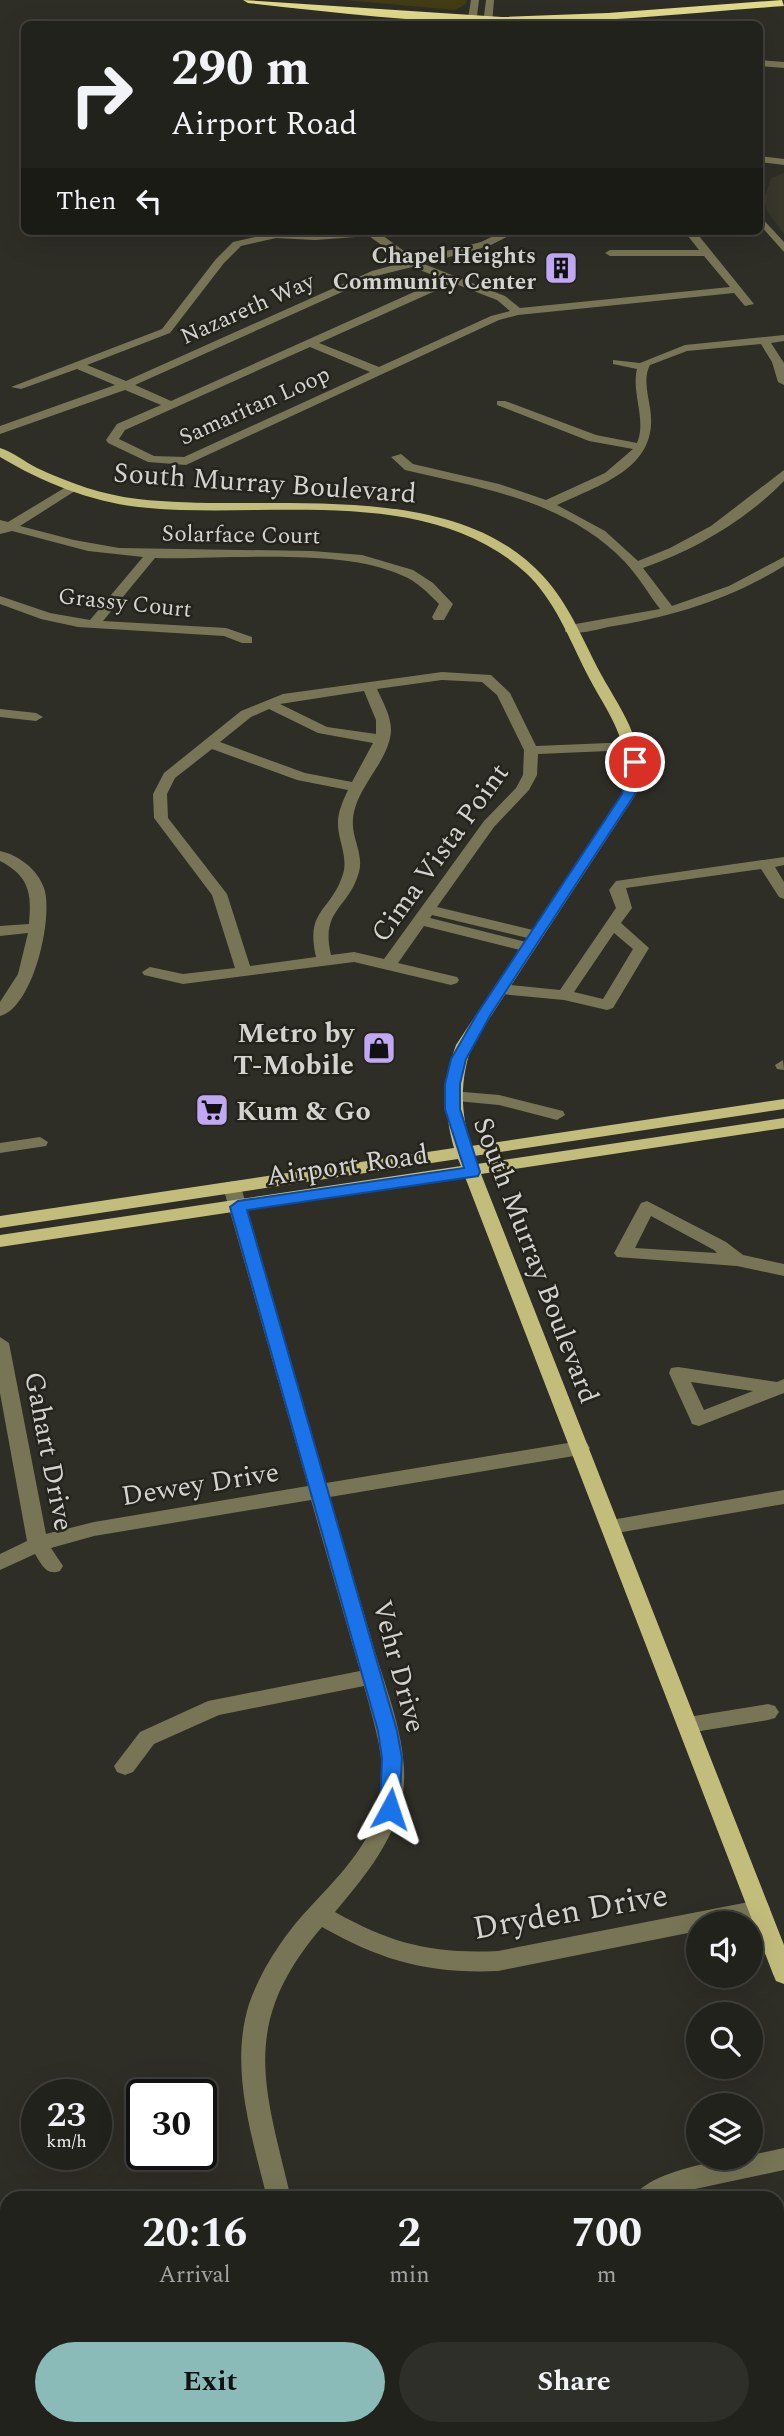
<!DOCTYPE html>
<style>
body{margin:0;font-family:Spectral,serif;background:#2e2f29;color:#f1f3f6;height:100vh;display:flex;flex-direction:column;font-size:26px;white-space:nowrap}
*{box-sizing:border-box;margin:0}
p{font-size:23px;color:#a2a4a3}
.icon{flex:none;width:38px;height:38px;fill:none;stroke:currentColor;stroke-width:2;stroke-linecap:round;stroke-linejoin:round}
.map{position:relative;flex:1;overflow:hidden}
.side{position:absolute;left:0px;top:2191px;width:784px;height:245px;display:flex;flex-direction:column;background:#22221c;border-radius:21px 21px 0 0;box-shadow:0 7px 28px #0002,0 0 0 2px #3f3f3b}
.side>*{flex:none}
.guide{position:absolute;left:21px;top:21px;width:742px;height:214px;border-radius:10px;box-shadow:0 7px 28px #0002,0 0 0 2px #3f3f3b;background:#22221c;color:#f1f3f6;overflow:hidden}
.fabs{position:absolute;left:686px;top:1911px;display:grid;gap:14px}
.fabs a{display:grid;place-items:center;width:77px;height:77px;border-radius:50%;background:#22221c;box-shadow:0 7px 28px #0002,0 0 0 2px #3f3f3b;font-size:35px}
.speed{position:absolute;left:21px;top:2079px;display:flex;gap:14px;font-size:35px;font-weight:700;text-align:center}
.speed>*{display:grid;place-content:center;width:91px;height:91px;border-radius:50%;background:#22221c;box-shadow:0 7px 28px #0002,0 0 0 2px #3f3f3b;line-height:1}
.speed small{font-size:18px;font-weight:400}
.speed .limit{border:4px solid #111;border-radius:10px;background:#fff;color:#111}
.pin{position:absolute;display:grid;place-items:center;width:60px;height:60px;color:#fff;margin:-30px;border:4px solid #fff;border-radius:50%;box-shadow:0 2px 7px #0007}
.me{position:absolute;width:77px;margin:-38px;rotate:5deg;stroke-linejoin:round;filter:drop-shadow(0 0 5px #0008)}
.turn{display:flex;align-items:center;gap:24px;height:147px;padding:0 35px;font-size:32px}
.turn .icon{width:91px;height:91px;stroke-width:2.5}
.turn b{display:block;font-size:49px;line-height:60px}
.then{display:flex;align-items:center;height:66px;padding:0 35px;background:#0003;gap:14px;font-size:26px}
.eta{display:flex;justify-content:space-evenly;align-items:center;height:119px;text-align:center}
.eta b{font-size:42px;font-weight:700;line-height:49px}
.button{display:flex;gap:14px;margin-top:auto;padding:14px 35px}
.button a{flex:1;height:80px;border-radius:42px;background:#8bbbb9;color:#111;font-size:28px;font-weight:700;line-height:80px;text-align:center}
.button a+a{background:#2e2f29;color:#f1f3f6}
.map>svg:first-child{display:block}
.built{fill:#38372a}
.green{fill:#413c13}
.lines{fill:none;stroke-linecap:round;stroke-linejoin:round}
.minor{fill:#787556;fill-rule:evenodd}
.major{fill:#c3bd7c;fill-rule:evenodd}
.highway{fill:#e1d98a;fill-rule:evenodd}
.route{fill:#1a73e8;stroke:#114b97;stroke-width:2}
.labels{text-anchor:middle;stroke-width:5;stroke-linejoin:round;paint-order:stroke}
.far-poi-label{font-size:23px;font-weight:bold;fill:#d4d3cf;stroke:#24241d;text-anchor:end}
.far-street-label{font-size:23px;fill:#d4d3cf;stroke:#24241d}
.street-label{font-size:28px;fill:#d4d3cf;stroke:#24241d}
.poi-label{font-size:28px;font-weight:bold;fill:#d4d3cf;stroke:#24241d;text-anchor:end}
.near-street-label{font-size:33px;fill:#d4d3cf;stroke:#24241d}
</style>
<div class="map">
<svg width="784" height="2436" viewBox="0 0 784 2436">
<rect width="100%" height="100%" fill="#2e2d26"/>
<path class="built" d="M784,173V234L767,211L764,199L771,178Z"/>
<g class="green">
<path d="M344,0H466V4L455,10Z"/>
<path d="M777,2395L779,2436H559L551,2429H777Z"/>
</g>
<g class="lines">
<g class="minor">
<path d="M471,0H479L476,24H467Z"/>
<path d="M486,0H494L492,24H483Z"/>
<path d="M760,60L784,62V68L760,66Z"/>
<path d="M760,156L784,159V165L760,162Z"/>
<path d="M760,216L784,242V252L760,225Z"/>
<path d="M349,231H392L382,235L415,259L481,242L504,231H518L489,246L424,264L505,296L520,308L730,287L704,256H610L605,253L610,250H699L684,231H695L754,304L745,306L734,293L518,315L499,320L186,465L148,462L108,443L106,440L117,424L161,405L125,390L0,434V426L115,385L77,369L21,389L11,387L162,329L216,259L233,242L276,232L315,234ZM369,236L405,262L372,271L126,381L87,365L170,333L224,263L241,246L276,238L315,240ZM412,267L443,279L171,401L135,385L380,275ZM453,283L497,300L510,311L491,316L379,367L319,343ZM310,347L370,372L184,457L154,456L119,439L125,430Z"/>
<path d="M784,335V341L771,343L784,363V385L778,382L772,362L761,344L687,351L650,365C643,378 648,394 650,408C660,468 601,484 557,505L605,531L638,561L670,548L711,526L784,470V481C746,520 695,550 643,568L672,606L729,586L784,557V566C728,600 671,617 608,627C595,630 578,635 565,632V626L570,625L660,609C648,593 638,576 625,562C567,501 482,488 405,470L391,457L401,454L413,464L499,484L546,500L605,473L633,449L589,441L497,405V401H505L596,435L637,443C647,419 631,393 637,369L613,364V360L640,363L685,345Z"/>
<path d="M71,484L77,488L75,491L20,526L74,540L119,548L312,551L362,555L413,570L433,583L453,604L444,620H434L432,617L439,604C428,593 417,581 401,575C340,547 224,560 155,558L103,621L226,628L252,637V643H242L224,636L78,627L41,619L0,604V596L50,613L90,620L143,557L88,551L12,531L0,534V520L8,522Z"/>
<path d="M442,672L491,675L510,693L536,746L632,742L639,746L632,750L538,754L537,775L529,790L494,827L437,907L541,932L544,935L541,938L536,940L432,915L430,918L534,944L536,947L534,950L528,952L424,926L398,963L457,977L459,980L457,983L451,985L354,962L183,984L144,975L142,972L150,967L183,974L235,968L212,895L154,818L153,794L164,773L241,711L283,694ZM442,680L482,682L497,695L524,750L523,775L516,788L484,821L384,959L354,952L331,955C320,909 349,909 359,872C364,854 351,837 353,819C356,786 390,761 391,730C391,716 383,702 377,689ZM364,691L376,720V734L327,727L280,704ZM269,709L318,733L373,743L352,782L305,773L220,742L251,717ZM212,749L297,780L348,790C343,801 337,813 338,826C339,842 348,858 343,874C331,912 305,909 316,957L250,966L227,894L168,818L167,794L175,778Z"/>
<path d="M0,709L36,713L43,717L36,721L0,717Z"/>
<path d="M0,851C19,855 38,870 44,888C54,917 33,1008 0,1016V1002L18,974L28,933L0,936V926L29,924C32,893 29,876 0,861Z"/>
<path d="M784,857V865L775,867L784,882V899L779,897L761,869L626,888L632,908L621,923L649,948L613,1008L607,1010L564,1000L501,994L493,989L501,984L560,990L616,908L609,890L616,881ZM614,933L633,949L603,999L574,992Z"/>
<path d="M783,1060L784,1070L777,1069L775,1065Z"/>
<path d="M452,1091L499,1095L563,1111L565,1115L557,1120L499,1105L446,1100L444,1096Z"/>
<path d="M40,1137L48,1142L46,1146L0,1153V1143Z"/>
<path d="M232,1181L241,1187L326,1483L580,1441L587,1443L590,1448L587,1453L580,1455L330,1497C344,1545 358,1593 372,1641C386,1692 415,1755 400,1808C389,1848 361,1881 335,1912C392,1944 433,1954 498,1951L759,1900L767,1902L770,1909L767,1916C744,1924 722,1923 698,1923V1931L498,1971C429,1974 382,1961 322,1927C239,2024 264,2085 291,2198H267C252,2136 229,2068 249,2004C261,1969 286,1932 311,1906C341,1874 378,1837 382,1791C385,1755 373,1720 364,1686L219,1715L154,1744L133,1772L125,1775L117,1772L114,1766L140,1732L208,1701L360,1671L311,1500L94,1536L51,1548L63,1566L60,1571C46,1576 42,1565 35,1554L0,1570V1554L27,1541L0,1393V1337L9,1343L46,1534L94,1522L308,1486L223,1187Z"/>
<path d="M647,1201L726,1242L743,1255L784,1264V1276L737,1266L617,1257L614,1253L641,1203ZM651,1216L714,1250L717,1253L635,1248Z"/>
<path d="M678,1367L777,1382L784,1379V1393L699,1426L692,1424L690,1419L669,1373L671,1368ZM691,1382L753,1391L704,1410Z"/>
<path d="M784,1490V1504L611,1534L604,1532L601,1527L604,1522L611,1520Z"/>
<path d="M768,1704L775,1706L779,1712L775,1718L768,1720L688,1733L681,1731L677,1725L681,1719L688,1717Z"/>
<path d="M784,2148V2170L681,2192L670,2198H634C645,2172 724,2158 751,2158V2155Z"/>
<path d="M4,2332L7,2333V2368L0,2370V2333Z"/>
<path d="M7,2417V2429H153L150,2436H0V2422Z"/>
<path d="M337,2429H364L367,2436H340Z"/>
</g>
<path class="major" d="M0,448C13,452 25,462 37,468C69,483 103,495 138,499C262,514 450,474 543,576C570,605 584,643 602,676C625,717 648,745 636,794L472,1045C460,1080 460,1111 471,1146L784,1099V1109L474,1156L477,1164L784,1118V1128L481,1174L784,1945V1984L776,1981L773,1974L465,1177L0,1247V1235L461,1166L458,1159L0,1228V1216L454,1148C444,1112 443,1080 456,1045L622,794C635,743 608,715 586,672C569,638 554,599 526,573C425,481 262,521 138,507C89,501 42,482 0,457Z"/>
<path class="highway" d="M243,0L502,17L608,13L782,0L784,6C690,13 597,23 503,23C417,23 333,12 248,3Z"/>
</g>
<path class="route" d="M630,759L642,762L635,794L491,1014L466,1059L460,1084V1109L480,1172L478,1176L247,1210L397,1731L402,1758L399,1809L397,1815H383L380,1809L382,1758L378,1731L230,1207L238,1201L464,1168L445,1109V1084L451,1059L477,1014L622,794Z"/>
<defs>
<symbol id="building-square" viewBox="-11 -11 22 22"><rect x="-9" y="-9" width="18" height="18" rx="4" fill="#c0a8f3" stroke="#24241d"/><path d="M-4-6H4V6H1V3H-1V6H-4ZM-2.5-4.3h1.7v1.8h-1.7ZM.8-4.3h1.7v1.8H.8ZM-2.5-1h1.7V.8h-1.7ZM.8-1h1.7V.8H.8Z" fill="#111"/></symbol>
<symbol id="shop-square" viewBox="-11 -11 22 22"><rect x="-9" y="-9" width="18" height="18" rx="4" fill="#c0a8f3" stroke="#24241d"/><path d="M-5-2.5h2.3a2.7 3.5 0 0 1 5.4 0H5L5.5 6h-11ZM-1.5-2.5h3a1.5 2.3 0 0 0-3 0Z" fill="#111"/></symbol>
<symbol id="supermarket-square" viewBox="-11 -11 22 22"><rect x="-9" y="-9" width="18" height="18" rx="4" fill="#c0a8f3" stroke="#24241d"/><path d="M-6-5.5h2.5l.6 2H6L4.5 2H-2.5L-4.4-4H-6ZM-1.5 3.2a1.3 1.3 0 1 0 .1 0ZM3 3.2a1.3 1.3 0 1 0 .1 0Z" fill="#111"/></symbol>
</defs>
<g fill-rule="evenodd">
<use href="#building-square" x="542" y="249" width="38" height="38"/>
<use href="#shop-square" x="360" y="1029" width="38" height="38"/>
<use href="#supermarket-square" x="193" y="1091" width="38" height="38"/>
</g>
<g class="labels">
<g class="far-poi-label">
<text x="536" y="263">Chapel Heights<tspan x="536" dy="26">Community Center</tspan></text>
</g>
<g class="far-street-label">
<text transform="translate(247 308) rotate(-24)" y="8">Nazareth Way</text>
<text transform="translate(254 405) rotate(-24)" y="8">Samaritan Loop</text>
<text transform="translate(241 534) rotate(1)" y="8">Solarface Court</text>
<text transform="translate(125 602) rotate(6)" y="8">Grassy Court</text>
</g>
<g class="street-label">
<text transform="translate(265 482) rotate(4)" y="10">South Murray Boulevard</text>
<text transform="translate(439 852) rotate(-54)" y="10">Cima Vista Point</text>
<text transform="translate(347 1164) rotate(-8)" y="10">Airport Road</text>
<text transform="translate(537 1260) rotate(69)" y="10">South Murray Boulevard</text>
<text transform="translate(50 1451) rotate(79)" y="10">Gahart Drive</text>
<text transform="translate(200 1483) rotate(-9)" y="10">Dewey Drive</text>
<text transform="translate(400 1666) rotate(75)" y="10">Vehr Drive</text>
</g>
<g class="poi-label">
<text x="354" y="1042">Metro by<tspan x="354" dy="32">T-Mobile</tspan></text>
<text x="236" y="1120" text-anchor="start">Kum &amp; Go</text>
</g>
<g class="near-street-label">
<text transform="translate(570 1910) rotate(-10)" y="12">Dryden Drive</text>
</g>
</g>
</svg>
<div class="fabs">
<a><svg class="icon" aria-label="sound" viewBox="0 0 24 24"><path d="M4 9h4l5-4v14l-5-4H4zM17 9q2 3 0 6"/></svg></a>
<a><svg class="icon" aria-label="search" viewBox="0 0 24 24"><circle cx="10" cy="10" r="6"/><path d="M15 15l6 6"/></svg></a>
<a><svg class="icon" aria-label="layers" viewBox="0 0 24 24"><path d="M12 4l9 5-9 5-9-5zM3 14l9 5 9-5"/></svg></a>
</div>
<div class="speed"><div>23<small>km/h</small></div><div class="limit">30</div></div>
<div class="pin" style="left:635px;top:762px;background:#d93025"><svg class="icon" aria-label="arrive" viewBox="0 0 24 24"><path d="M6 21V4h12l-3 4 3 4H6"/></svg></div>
<svg class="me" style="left:390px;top:1809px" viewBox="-20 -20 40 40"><path d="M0-17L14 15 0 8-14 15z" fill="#1a73e8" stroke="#fff" stroke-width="4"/></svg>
<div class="guide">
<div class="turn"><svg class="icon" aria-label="right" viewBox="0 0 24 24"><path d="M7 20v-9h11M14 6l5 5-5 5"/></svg><div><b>290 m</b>Airport Road</div></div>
<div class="then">Then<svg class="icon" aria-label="left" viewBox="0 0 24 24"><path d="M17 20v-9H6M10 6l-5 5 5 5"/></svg></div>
</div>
<section class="side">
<div class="eta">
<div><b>20:16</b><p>Arrival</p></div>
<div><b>2</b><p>min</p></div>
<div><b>700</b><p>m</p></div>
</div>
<div class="button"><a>Exit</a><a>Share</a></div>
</section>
</div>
